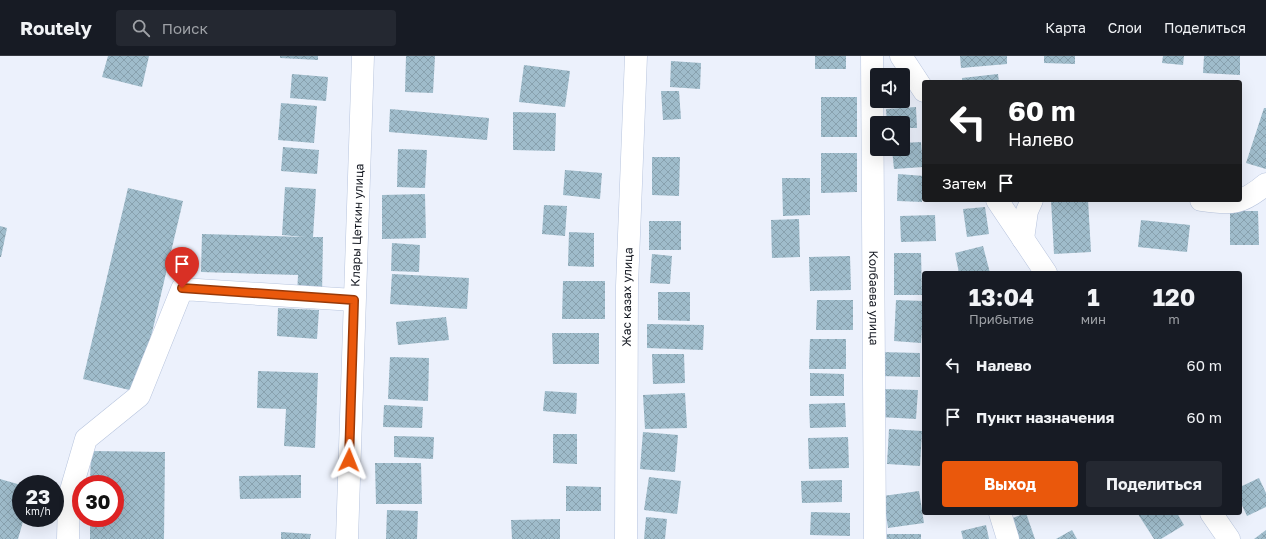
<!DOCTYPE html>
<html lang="ru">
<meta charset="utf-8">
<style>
body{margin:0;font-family:"Golos Text",sans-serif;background:#242831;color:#f1f3f6;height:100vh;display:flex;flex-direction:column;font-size:15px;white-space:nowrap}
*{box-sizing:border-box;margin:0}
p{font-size:13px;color:#9ea1a6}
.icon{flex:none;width:22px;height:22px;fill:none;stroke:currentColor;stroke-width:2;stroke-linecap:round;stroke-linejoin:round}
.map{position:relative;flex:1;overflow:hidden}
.drawer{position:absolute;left:922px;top:215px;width:320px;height:244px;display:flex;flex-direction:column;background:#171b24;border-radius:4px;box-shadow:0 4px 16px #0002}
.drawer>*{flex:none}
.hud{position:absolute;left:922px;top:24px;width:320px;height:122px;border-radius:4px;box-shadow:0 4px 16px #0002;background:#202124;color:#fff;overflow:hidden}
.fabs{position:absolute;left:870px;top:12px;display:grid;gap:8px}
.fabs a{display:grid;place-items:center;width:40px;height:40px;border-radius:4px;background:#171b24;box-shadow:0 4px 16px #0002;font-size:20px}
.speed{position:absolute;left:12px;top:419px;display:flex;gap:8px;font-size:20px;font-weight:700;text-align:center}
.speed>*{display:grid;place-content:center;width:52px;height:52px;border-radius:50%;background:#171b24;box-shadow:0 4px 16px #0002;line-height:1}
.speed small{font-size:10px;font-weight:400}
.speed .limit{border:6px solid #d22;background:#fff;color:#111}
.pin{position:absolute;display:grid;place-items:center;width:34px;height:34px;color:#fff;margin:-41px -17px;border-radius:50% 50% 50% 0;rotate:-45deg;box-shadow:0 0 4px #0007}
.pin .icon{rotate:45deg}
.me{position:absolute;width:44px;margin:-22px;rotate:2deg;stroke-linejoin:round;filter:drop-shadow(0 0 3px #0008)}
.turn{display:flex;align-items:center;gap:14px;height:84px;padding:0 20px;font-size:18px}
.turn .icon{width:52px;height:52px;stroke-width:2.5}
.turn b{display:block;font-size:28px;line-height:34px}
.then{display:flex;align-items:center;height:38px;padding:0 20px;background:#0003;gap:8px;font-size:15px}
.eta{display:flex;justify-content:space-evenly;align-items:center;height:68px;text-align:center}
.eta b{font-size:24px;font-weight:700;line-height:28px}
.action{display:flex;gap:8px;margin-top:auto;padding:8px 20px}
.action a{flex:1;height:46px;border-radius:4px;background:#ea580c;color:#fff;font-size:16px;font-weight:700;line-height:46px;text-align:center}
.action a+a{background:#242831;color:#f1f3f6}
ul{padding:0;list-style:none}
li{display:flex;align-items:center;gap:12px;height:52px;padding:0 20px}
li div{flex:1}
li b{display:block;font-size:15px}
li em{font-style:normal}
header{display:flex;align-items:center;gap:24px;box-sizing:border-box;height:56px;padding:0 20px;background:#171b24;border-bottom:1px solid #363941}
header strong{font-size:19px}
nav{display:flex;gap:22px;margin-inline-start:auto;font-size:14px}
.search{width:280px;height:36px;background:#242831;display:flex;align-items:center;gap:10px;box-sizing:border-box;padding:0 14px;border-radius:4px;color:#9ea1a6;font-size:15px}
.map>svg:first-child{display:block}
.building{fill:url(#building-cross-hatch)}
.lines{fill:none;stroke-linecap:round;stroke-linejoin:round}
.minor-casing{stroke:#b8c5de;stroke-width:23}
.minor{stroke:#fff;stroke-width:22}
.route-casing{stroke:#983908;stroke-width:10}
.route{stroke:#ea580c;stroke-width:7}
.labels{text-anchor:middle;stroke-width:4;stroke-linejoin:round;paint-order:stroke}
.street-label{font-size:12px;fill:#131720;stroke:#ecf1fc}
</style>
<header>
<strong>Routely</strong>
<div class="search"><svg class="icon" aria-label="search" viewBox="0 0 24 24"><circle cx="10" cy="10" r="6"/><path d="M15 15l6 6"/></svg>Поиск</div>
<nav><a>Карта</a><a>Слои</a><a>Поделиться</a></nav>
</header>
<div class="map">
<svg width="1266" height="483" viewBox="0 0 1266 483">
<defs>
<pattern id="building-cross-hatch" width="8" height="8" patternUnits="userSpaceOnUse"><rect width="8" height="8" fill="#9fbccb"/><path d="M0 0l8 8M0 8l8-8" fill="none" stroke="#88a1ae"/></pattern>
</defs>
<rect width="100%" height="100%" fill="#ecf1fc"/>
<g class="building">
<path d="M108,0H149L142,31L102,21Z"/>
<path d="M280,0H318V4L280,2Z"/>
<path d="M406,0H435L433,37L405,36Z"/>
<rect x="815" y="0" width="31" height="13"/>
<path d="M960,0H1007V8L961,12Z"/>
<path d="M1044,0H1075V8L1044,7Z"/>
<path d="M1163,0H1184L1183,9L1162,7Z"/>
<path d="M1204,0H1240V19L1203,17Z"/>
<path d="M671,5L701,7L700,33L670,31Z"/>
<path d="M524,9L570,15L565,51L519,46Z"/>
<path d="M292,18L328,21L326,45L290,42Z"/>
<path d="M998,18L999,26H962V22Z"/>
<path d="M661,35H679L681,63L663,64Z"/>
<rect x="821" y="41" width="36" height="40"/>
<path d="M281,47L317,50L314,87L278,84Z"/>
<path d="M916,51L917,72H903V67H887L886,53Z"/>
<path d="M1264,52H1266V113L1246,107Z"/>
<path d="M390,53L489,62L487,84L389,76Z"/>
<path d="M513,56L556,57L555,95L513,94Z"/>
<path d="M921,86L923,111L894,113L892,93H903V87Z"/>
<path d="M283,91L319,94L317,118L281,115Z"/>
<path d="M398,93L427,94L425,132L397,131Z"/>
<path d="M821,97H857V136L821,137Z"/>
<path d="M652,101H680L679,140L652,139Z"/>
<path d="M565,114L602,117L600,143L563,139Z"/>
<path d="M898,118L924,120L922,146L897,145Z"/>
<path d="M782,122H810V159L783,160Z"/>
<path d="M285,131L316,133L313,181H323L322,239H297L298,219L201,216L202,178L305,181L282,179Z"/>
<path d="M128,132L183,145L138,336L83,323Z"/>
<path d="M425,138L426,182L382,183V139Z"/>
<path d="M1051,144H1088L1091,196L1054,198Z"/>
<path d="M544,149L567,150L565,180L542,178Z"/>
<path d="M985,151L989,178L967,181L963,153Z"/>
<path d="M1230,155H1258L1259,189H1230Z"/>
<path d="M935,159L936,185L901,186L900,160Z"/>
<path d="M799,163L800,201L772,202L771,164Z"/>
<path d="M1141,164L1190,169L1187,196L1138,191Z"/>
<rect x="649" y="165" width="32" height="29"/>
<path d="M0,170L7,172L1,201H0Z"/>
<path d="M569,176L594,177V211L568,210Z"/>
<path d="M392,187L420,189L419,216L391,215Z"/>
<path d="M983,190L990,217H959L955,197Z"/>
<path d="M894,197H921L922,239H894Z"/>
<path d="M652,198L672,200L670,228L650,227Z"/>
<path d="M850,200L851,234L810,235L809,201Z"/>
<path d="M392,218L469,222L467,253L390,248Z"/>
<path d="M563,225H605V263H562Z"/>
<path d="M658,236H690V265L658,264Z"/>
<path d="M817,244H853V274H816Z"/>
<path d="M896,244L924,245L921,287L894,285Z"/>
<path d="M278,252L319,254L317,283L277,280Z"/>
<path d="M446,261L449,284L398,289L396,266Z"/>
<path d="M647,268L704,269L703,294L647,292Z"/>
<path d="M552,277H599V308H553Z"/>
<path d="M810,283H846V313H809Z"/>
<path d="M880,296L920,297V321L880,320Z"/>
<path d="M652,298H684L685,327L653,328Z"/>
<path d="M390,301L429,302L428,345L388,343Z"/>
<path d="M258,315L318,317L315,392L284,390L286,353L257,352Z"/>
<path d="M810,317L844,318V340H810Z"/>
<path d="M881,333L918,334L916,363L880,361Z"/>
<path d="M545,335L577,337L576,358L543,355Z"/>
<path d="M685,337L687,372L645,373L643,339Z"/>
<path d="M845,347L846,371L810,372L809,348Z"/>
<path d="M384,349L423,351L422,372L383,371Z"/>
<path d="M889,373L922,375L920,410L887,408Z"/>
<path d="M643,376L678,379L675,416L640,413Z"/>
<path d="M553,378H577V408L553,407Z"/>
<path d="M394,380L434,381L433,403L394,401Z"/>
<path d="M848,381L849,412L809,413L808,382Z"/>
<path d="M91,395L165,396L164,483H90V462H115V428H90Z"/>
<path d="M375,407H421L422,448H376Z"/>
<path d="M301,419V442L240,443L239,420Z"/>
<path d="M649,421L681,425L677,458L644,454Z"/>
<path d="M1259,422L1266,437V451L1247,460L1240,445V431Z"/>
<path d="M0,423L21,429V462H24L18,483H0Z"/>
<path d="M842,424V446L802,447L801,425Z"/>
<path d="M566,430L601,431V455H566Z"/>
<path d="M919,435L924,467L888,472L883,440Z"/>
<path d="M387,454L418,455L417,483H386Z"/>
<path d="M811,456L850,457V480L810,479Z"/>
<path d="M1026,457L1035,483H1017L1010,463Z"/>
<path d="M1140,457H1177L1184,469L1161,483H1154L1138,458Z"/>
<path d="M646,461L667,463L665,483H644Z"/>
<path d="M560,463V483H512L511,464Z"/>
<path d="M986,469L989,483H963L961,475Z"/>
<path d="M1072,474L1077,483H1056Z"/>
<path d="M1266,474V483H1254Z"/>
<path d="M281,476L311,478L310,483H281Z"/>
<rect x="887" y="478" width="34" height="5"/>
</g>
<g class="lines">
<defs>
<g id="minor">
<path id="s1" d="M872,0L875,483"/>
<path d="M901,0L924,35"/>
<path d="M997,144L1046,217"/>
<path d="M1201,144C1232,149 1242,148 1266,128"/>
<path d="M1023,183L1027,155L1032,144"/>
<path d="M1000,457L1008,483"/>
<path d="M1211,457L1229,483"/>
<path d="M68,483L69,441L86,383L139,340L182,233L354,244"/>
<path id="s2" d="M347,483L363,0"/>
<path id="s3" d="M626,483L627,230L636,0"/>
</g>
</defs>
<use href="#minor" class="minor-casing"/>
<use href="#minor" class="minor"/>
</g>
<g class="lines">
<defs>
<path id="route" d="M182,232L354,244L349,404"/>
</defs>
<use href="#route" class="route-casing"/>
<use href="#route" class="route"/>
</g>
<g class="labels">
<g class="street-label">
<text dy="4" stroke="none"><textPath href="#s2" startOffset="314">Клары Цеткин улица</textPath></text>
<text dy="4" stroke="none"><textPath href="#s3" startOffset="242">Жас казах улица</textPath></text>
<text dy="4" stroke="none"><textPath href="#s1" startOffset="242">Колбаева улица</textPath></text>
</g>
</g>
</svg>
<div class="fabs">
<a><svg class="icon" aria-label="sound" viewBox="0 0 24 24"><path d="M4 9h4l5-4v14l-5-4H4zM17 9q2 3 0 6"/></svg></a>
<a><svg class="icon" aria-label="search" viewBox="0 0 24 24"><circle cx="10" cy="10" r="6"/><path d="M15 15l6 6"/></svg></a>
</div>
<div class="speed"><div>23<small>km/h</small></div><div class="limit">30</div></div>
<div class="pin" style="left:182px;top:232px;background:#d93025"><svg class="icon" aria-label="arrive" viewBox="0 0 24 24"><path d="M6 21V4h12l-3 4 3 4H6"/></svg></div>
<svg class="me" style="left:349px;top:404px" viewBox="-20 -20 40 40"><path d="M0-17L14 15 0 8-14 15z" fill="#ea580c" stroke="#fff" stroke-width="4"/></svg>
<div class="hud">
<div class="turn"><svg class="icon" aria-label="left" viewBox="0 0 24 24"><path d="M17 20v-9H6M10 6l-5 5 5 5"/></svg><div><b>60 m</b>Налево</div></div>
<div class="then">Затем<svg class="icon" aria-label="arrive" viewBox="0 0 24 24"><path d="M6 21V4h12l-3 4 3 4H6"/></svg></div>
</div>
<section class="drawer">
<div class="eta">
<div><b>13:04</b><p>Прибытие</p></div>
<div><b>1</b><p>мин</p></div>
<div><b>120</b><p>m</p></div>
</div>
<ul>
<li><svg class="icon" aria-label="left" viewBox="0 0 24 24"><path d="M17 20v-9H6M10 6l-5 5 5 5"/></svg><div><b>Налево</b></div><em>60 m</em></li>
<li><svg class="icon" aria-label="arrive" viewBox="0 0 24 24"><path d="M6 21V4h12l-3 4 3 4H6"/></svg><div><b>Пункт назначения</b></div><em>60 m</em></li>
</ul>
<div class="action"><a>Выход</a><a>Поделиться</a></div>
</section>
</div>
